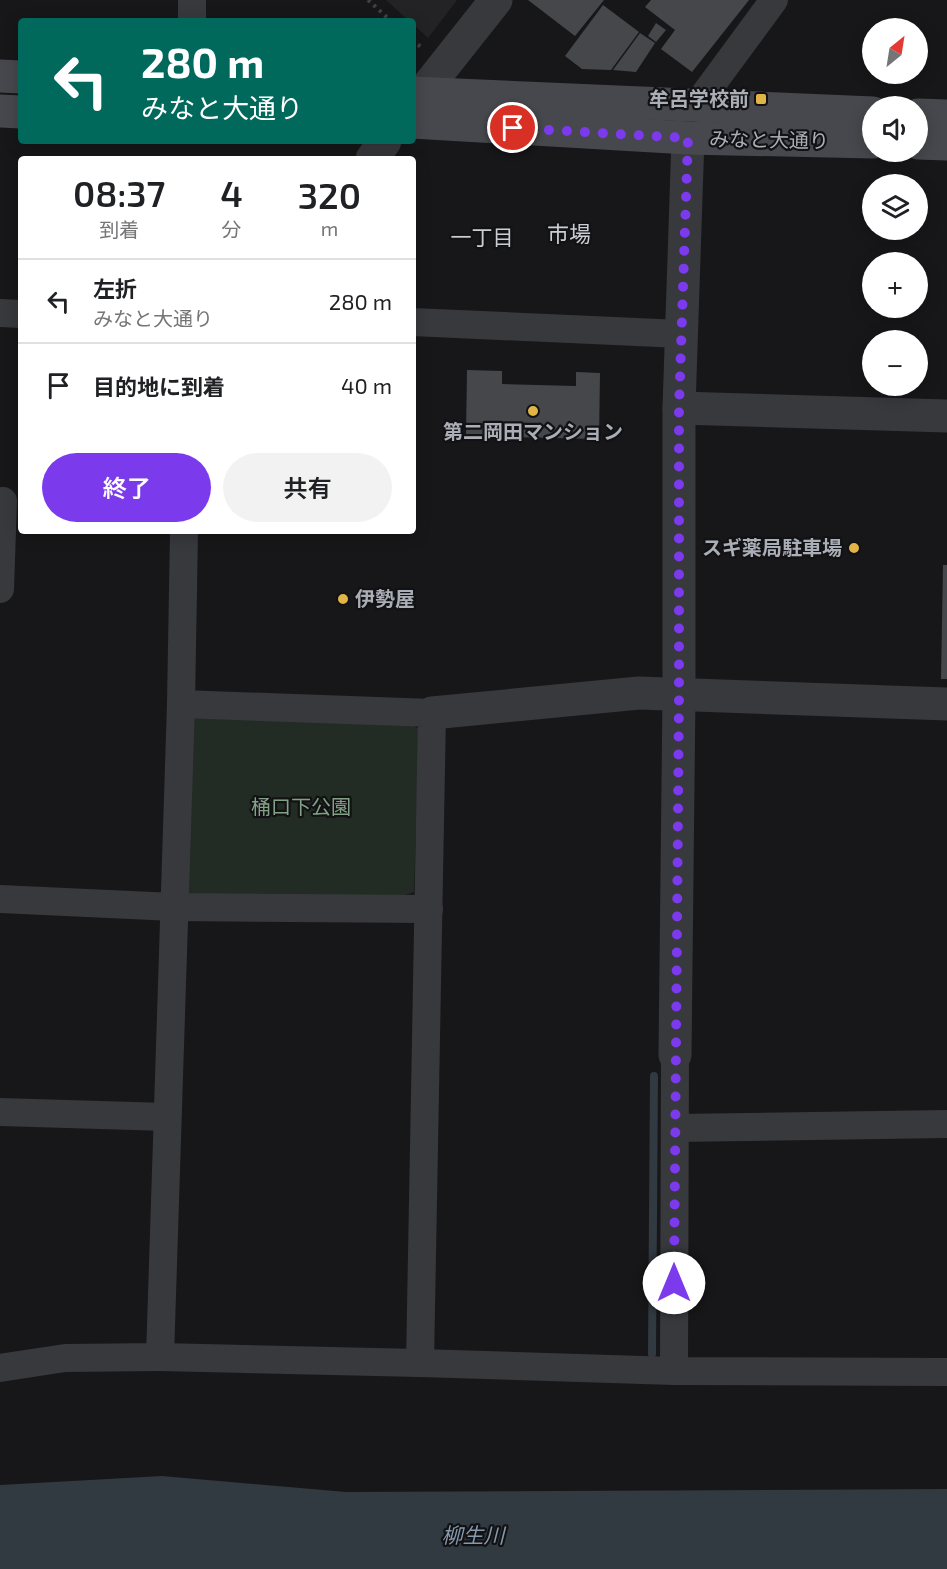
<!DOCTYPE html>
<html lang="ja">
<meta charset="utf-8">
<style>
body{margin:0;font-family:"Exo 2","Noto Sans JP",sans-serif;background:#f2f2f2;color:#202124;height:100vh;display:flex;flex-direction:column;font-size:22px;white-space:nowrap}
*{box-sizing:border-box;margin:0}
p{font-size:20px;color:#757577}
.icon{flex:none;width:33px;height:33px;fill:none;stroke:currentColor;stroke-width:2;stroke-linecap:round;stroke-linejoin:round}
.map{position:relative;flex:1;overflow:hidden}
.panel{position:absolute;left:18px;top:156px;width:398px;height:378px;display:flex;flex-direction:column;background:#fff;border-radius:6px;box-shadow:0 3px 15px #0003}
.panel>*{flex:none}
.guide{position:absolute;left:18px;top:18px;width:398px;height:126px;border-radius:6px;box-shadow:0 3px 15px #0003;background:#00695c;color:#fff;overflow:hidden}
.needle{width:39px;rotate:30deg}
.fabs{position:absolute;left:862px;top:18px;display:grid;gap:12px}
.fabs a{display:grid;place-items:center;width:66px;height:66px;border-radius:50%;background:#fff;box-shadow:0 3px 15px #0003;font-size:30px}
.pin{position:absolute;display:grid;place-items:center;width:51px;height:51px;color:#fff;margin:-26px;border:3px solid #fff;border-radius:50%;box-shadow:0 2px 6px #0007}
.me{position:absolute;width:66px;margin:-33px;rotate:0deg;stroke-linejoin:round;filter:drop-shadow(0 0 4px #0008)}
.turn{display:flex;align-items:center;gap:21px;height:126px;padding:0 24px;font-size:27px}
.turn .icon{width:78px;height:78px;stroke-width:2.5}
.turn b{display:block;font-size:42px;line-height:51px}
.eta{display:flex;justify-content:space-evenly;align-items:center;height:102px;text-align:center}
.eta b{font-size:36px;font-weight:600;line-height:42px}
.button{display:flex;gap:12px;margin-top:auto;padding:12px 24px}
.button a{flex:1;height:69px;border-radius:36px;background:#7c3aed;color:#fff;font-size:24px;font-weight:600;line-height:69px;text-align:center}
.button a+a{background:#f2f2f2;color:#202124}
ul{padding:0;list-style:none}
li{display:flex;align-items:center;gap:18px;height:84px;padding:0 24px;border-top:2px solid #e0e0e0}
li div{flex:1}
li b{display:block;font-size:22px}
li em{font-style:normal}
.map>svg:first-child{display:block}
.built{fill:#232326}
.green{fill:#232b25}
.water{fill:#313941}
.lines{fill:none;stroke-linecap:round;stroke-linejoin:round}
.stream{stroke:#313941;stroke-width:8}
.building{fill:#46474b}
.path{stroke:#3e4044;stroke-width:4;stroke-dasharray:3 4.5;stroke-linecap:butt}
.minor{stroke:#38393d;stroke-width:28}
.tertiary{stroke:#38393d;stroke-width:33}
.secondary{stroke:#47484d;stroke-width:33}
.route{stroke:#7c3aed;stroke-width:10;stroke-dasharray:0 18}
.poi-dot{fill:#e1b447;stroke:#121214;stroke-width:2}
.labels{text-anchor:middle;stroke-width:4.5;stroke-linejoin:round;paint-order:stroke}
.poi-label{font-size:20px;font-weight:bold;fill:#aaaeb7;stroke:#121214;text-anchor:end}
.street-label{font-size:20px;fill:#aaaeb7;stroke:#121214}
.park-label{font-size:20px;fill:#83a186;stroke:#121214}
.neighbourhood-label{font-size:21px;fill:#cbcdd4;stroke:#121214}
.water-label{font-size:21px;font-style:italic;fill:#8599af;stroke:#121214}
.quarter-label{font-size:22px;fill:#cbcdd4;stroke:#121214}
</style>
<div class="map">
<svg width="947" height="1569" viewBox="0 0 947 1569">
<rect width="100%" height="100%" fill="#171719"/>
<path class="built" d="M386,0H457L428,38L413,24L412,21H409Z"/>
<path class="green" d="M193,717L405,721L419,729L414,892L402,896L190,894L180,886Z"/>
<path class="water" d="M162,1476L346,1492L947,1489V1569H0V1485Z"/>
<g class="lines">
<path class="stream" d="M652,1354L654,1076"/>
</g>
<g class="building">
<path d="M528,0H604L575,36Z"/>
<path d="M651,0H749L692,72L661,49L675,30L645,7Z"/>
<path d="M603,5L639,32L611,70L582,69L565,56Z"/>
<path d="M656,23L666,30L656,42L648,36Z"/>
<path d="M640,33L655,43L636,72L613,70Z"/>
<path d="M467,370L502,371V384L576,386V372L600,373L599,439L466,436Z"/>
<path d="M943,565H947V679H941Z"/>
</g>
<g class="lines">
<g class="path">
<path d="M368,0L391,21"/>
<path d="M412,40L421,47"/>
</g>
<g class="minor">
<path d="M192,21V0"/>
<path d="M696,106L774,0"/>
<path d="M0,313L21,314"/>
<path d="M412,322L681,334"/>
<path d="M0,589L3,501"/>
<path d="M181,704L432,713L420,1363"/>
<path d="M0,899L174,907L429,909"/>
<path d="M0,1112L167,1117"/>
<path d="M675,1128L947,1124"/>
<path d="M160,1357L420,1363L674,1371L947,1372"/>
<path d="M0,1368L65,1358L160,1357L181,704L184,531"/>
<path d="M674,1371L675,1055"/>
</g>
<g class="tertiary">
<path d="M412,106L496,0"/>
<path d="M372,159L385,141"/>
<path d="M679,408L947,416"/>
<path d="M432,713L639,693L947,704"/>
<path d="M675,1055L679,694V408L688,138"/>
</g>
<g class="secondary">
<path d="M0,76L21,77"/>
<path d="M412,93L873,113"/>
<path d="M0,111L21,112"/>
<path d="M918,115L947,116"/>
<path d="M412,122L688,138L873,142"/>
<path d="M918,143L947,144"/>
</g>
</g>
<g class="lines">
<path class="route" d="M513,128L688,138L679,408V694L674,1283"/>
</g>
<g class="poi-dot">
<rect x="755" y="93" width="12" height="12" rx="3"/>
<circle cx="533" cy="411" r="6"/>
<circle cx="854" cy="548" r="6"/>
<circle cx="343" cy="599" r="6"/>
</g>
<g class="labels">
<g class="poi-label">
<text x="749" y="106">牟呂学校前</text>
<text x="533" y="439" text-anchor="middle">第二岡田マンション</text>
<text x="842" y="555">スギ薬局駐車場</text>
<text x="355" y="606" text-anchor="start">伊勢屋</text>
</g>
<g class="street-label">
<text transform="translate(769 140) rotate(1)" y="7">みなと大通り</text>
</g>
<g class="park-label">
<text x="301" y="814">桶口下公園</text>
</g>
<g class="neighbourhood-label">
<text x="482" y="245">一丁目</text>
</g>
<g class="water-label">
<text x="473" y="1543">柳生川</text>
</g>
<g class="quarter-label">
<text x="569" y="242">市場</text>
</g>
</g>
</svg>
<div class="fabs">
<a><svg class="needle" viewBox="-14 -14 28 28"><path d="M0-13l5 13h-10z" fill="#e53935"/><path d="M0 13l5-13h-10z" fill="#757577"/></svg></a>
<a><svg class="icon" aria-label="sound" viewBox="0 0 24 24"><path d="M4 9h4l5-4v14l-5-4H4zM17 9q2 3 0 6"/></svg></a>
<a><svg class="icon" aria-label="layers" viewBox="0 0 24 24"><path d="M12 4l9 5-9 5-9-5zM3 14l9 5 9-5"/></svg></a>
<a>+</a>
<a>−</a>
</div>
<div class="pin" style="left:513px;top:128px;background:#d93025"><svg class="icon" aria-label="arrive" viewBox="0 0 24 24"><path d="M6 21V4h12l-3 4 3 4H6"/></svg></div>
<svg class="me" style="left:674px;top:1283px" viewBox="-20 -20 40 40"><circle r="19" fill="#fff"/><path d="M0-13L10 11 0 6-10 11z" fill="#7c3aed"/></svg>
<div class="guide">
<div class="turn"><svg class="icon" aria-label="left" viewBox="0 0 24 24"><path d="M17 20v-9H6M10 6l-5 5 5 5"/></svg><div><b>280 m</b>みなと大通り</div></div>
</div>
<section class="panel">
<div class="eta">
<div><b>08:37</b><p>到着</p></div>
<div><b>4</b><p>分</p></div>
<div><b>320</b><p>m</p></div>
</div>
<ul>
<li><svg class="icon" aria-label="left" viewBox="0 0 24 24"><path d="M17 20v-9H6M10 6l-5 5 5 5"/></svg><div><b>左折</b><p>みなと大通り</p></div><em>280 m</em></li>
<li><svg class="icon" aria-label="arrive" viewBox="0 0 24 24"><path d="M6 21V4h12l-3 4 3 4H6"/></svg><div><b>目的地に到着</b></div><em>40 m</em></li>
</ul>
<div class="button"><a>終了</a><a>共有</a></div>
</section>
</div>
